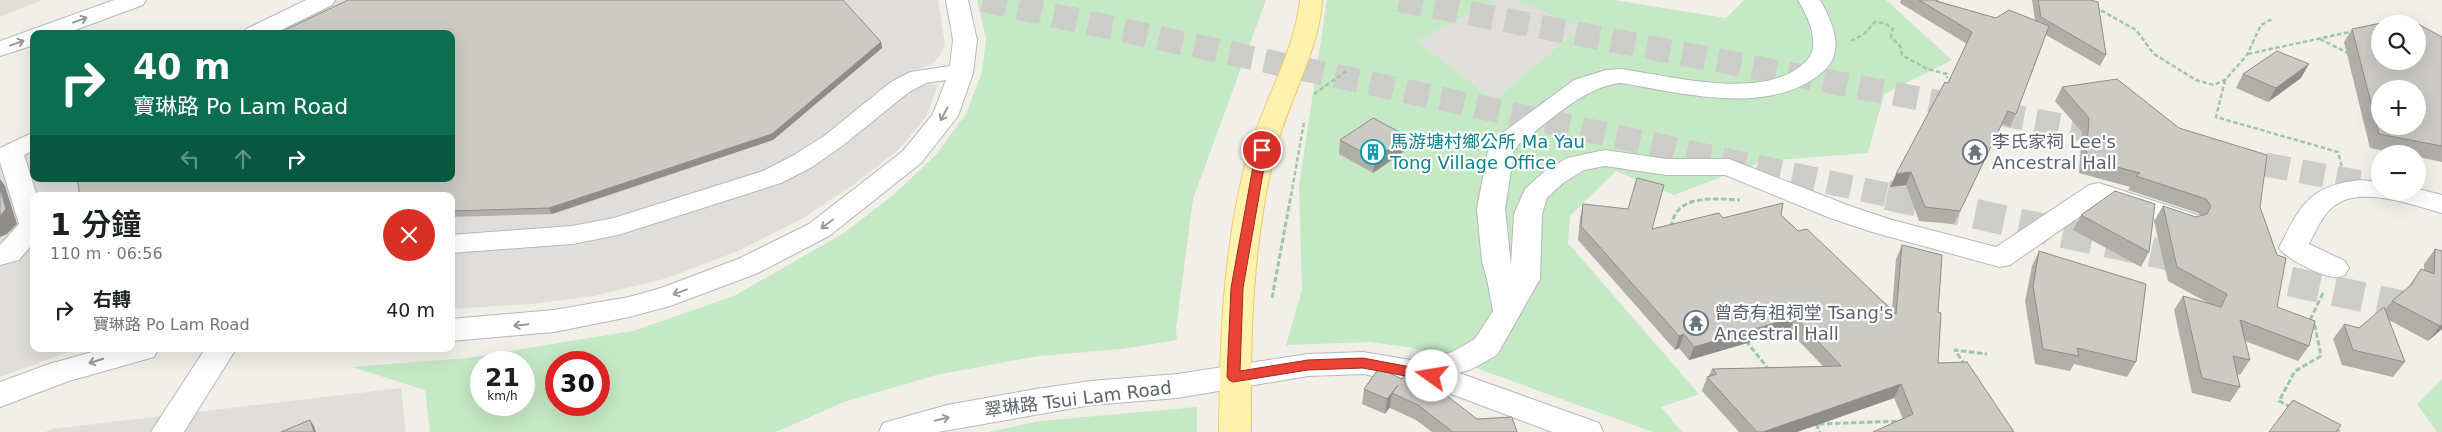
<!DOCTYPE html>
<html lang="zh-TW">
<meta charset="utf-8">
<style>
body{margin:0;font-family:"DejaVu Sans","Noto Sans TC",sans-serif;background:#f6f6f6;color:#202124;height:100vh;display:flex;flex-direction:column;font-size:19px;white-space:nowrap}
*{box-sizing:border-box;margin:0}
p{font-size:16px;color:#757577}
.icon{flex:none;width:28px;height:28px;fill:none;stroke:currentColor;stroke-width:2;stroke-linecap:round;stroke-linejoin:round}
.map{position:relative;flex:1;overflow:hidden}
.drawer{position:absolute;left:30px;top:192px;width:425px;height:160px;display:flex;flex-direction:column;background:#fff;border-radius:10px;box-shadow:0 5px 20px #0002}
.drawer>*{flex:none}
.hud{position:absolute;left:30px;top:30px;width:425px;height:152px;border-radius:10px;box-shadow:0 5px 20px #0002;background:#0b6e4f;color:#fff;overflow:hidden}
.controls{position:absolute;left:2371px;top:15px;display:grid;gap:10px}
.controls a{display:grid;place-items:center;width:55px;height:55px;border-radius:50%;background:#fff;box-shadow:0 5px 20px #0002;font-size:25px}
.speed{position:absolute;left:470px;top:351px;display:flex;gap:10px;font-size:25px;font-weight:700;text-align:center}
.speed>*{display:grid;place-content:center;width:65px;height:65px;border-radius:50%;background:#fff;box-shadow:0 5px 20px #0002;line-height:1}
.speed small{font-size:12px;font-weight:400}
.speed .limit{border:8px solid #d22;background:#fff;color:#111}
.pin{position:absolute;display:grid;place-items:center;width:42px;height:42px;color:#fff;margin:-21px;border:2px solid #fff;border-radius:50%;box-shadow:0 1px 5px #0007}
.me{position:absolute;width:55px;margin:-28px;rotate:283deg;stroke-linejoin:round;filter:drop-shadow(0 0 4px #0008)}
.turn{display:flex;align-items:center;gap:18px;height:105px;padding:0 20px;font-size:22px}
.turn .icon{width:65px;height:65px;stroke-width:2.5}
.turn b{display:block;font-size:35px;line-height:42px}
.lanes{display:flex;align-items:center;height:48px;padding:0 20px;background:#0003;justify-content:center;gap:25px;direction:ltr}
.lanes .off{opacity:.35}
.round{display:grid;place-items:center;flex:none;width:52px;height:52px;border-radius:26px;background:#f6f6f6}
.headline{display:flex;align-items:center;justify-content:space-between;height:85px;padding:0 20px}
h1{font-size:30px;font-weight:600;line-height:38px}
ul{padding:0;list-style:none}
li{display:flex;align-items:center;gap:15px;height:65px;padding:0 20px}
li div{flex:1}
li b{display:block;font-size:19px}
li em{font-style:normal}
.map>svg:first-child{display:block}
.industrial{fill:#e0deda}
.education{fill:#e1ded6}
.green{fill:#c5e8c5;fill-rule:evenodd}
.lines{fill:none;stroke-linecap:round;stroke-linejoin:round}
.highway-tunnel-far1{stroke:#ccccc8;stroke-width:24;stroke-dasharray:24 12;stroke-linecap:butt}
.highway-tunnel{stroke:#ccccc8;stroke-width:30;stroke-dasharray:30 15;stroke-linecap:butt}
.minor-casing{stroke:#b5b8bc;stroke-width:2}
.major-casing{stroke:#f2c960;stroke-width:2}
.path-far1{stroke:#9cc7a9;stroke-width:2.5;stroke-dasharray:4.5 2.5;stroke-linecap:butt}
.path{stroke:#9cc7a9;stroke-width:3;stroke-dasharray:5.5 2.5;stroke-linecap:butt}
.minor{fill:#fff;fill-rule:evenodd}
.major{fill:#fff2af;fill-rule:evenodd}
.wall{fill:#afaea9}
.shaded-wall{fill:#8f8d8a}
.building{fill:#cccac5;stroke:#8f8d8a;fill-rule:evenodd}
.oneway{stroke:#979a9d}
.route{fill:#ea4335;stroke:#982c22}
.labels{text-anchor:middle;stroke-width:4.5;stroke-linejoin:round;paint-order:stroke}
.culture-label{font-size:18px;fill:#0d838f;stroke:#fff;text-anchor:start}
.worship-label{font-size:18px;fill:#5b616d;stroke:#fff;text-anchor:start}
.street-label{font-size:18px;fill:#5f6368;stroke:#fff}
</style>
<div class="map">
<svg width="2442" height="432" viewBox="0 0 2442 432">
<rect width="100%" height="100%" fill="#f1efe8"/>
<g class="industrial">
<path d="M307,0H938L945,44L940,56L931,64L917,70L923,84L938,85L926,117L898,150L857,182L802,219L738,251L664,279L594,296L531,304L451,309V196H34V349H76L0,377V147L34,131V179H451V34H237Z"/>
<path d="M1496,0H1516L1582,26L1494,100L1417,41Z"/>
<path d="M401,388L406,432H45L52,429Z"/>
</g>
<path class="education" d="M0,0H42L0,17Z"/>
<g class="green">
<path d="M977,0H1266L1193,199L1176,329L1177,340L1122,349L1039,356L936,375L844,402L776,432H430L425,390L352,367L467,358L633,331L734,296L844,233L892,196L935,156L966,114L982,72L986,39ZM524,362V405H481V362ZM599,362V405H556V362Z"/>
<path d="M1327,0H1496L1417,41L1494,100L1581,27L1516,0H1613L1726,18L1744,0H1886L1952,60L1884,94L1868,153L1764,161L1674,195L1616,171L1570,216L1568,243L1699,394L1661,407L1682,432H1653L1451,359L1408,347L1369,342L1286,345L1302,290L1299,186Z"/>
<path d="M2442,379V432H2437L2417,404Z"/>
<path d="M1197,407V432H988L1040,421Z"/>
</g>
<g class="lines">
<g class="highway-tunnel-far1">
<path d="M983,0L1893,196"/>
<path d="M1399,0L2117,136"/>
<path d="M2230,158L2380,186"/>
</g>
<g class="highway-tunnel">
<path d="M1887,195L2199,262"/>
<path d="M2246,272L2442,314"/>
</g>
<defs>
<g id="minor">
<path d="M114,0H146L143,5L64,34H34V45L0,56V41Z"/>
<path d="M306,0H335L332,5L273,34H243L246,29Z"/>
<path d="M946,0H968L977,40L973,73L958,116L921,163L829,236L758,273L670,306L629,317L554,332L451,341V319L554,310L629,297L661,288L738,259L809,224L903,151L933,114L946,80L926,83L909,92L842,146L812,167L781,183L618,235L572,244L451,253V235L572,226L614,218L763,171L794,155L824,136L891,82L910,72L950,66L953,40Z"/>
<path d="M1798,0H1820C1834,25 1847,54 1819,75C1765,116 1683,93 1621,83C1584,86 1548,123 1519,144L1514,151L1505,209L1511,265L1514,214L1525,189L1545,171L1567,158L1605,150L1667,159H1729L1850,206L1892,220L1996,247L2089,185L2099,183L2197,215L2201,221L2197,227L2187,230L2102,201L2010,265L2000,267L1872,232L1830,218L1725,175H1667L1605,166L1584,170L1563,183L1547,198L1542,214L1540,279L1497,355L1472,369L1459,373L1599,423L1603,432H1552L1438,389L1363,374L1308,376L1177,398L1091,405L938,432H879L883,423L947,405L1036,389L1091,381L1177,374L1308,354L1363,352L1417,361L1452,352L1475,339L1493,311L1487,279L1482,262L1477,209L1488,151L1501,134L1574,80L1606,70L1621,69C1670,76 1756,99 1798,68C1806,62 1812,57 1813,47C1815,30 1806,14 1798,0Z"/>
<path d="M34,132V150L24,155L37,196H34V242L19,260L0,265V245L19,224L0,162V148Z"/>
<path d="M2361,180L2380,182V191H2418V189L2442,195V213C2413,205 2360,185 2334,206C2322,215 2316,231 2309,244L2345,261L2349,268L2345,275C2342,276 2337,278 2334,277C2321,276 2285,258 2279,248C2300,205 2310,185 2361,180Z"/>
<path d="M103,349H158L154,357L69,381L0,407V382L49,364Z"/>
<path d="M205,349H236L184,432H151Z"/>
</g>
<path id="major" d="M1300,0H1322C1320,49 1287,103 1275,152C1252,244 1250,337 1251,432H1219C1220,338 1223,245 1248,154C1262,105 1296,48 1300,0Z"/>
</defs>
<use href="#minor" class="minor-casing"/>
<use href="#major" class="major-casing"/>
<g class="path-far1">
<path d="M2095,7L2136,30L2154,54L2196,80L2214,85L2225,80L2247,55L2261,25L2274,18"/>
<path d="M2320,39L2350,54"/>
<path d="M1851,41L1864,34L1875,22L1884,23L1893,29L1891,37L1900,46L1902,55L1927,69L1947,74V78"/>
<path d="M2248,54L2354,31"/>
<path d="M2225,80L2216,117L2338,152L2342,168"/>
<path d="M1314,94L1348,70"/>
<path d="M1291,196L1304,122"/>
</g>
<g class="path">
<path d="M1671,227C1676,193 1714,199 1740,200"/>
<path d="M1272,298L1291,195"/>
<path d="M1746,341L1770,371"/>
<path d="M1965,365L1955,350L1987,354"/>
<path d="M2291,407L2279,401L2295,371L2321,356L2315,326L2308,324L2324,291"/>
<path d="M1816,424L1820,432"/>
<path d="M1819,424L1902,421"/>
<path d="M2335,429L2341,432"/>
</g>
<use href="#minor" class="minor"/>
<use href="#major" class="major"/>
</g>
<g class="wall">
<path d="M1901,0H1939L1938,1L1996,18L2035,20L2032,0H2091L2106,55L2100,66L2046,35L2016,114L2010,127L2002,124L1954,224L1919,221L1906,185L1890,187L1948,83L1967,44L1900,3Z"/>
<path d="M2352,29L2442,37V162L2418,157V154H2399L2370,148L2344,42Z"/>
<path d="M881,42L882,48L773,140L552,214L451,217V196Z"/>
<path d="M2243,74L2301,78L2268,102L2236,88Z"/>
<path d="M2062,87L2260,207L2277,307L2309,346L2298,361L2245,341L2250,360L2240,375L2237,374L2240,387L2230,402L2192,393L2174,310L2183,296L2208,303L2168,281L2154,221L2163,206L2196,217L2200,216L2198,213L2128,190L2130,187L2079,173L2082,132L2055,101Z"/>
<path d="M1407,136L1406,150L1373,173L1339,154L1340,140Z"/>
<path d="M1583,204L1652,229L1723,218L1781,215L1798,231L1892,309L1896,259L1902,245L1938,312V363L2014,432L1903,419L1894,398L1797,432H1739L1702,391L1707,377L1709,376L1712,369L1823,366L1789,331L1689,360L1679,348L1675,350L1578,240L1580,218Z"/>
<path d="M2081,215L2149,252L2141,267L2073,230Z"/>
<path d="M2435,249L2442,329L2428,341L2389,320L2405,362L2393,377L2342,365L2333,339L2344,324L2359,328L2385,309L2392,301L2407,289L2421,269L2424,270V264Z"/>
<path d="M2039,251L2136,362L2127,377L2074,364L2070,371L2035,364L2025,301L2032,266Z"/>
<path d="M1379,368L1477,419L1517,432H1432L1416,420L1390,408V407L1385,414L1362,404L1364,389Z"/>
</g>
<g class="shaded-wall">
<path d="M881,42L882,48L773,140L552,214L549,208Z"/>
<path d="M2309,64L2301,78L2268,102L2276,88Z"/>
<path d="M1407,136L1406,150L1373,173L1375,159Z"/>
<path d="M1911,172L1906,185L1890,187L1896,174Z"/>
<path d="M0,179L5,186L17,224L7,234L0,237Z"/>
<path d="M1795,317L1789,331L1689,360L1694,347Z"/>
<path d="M2442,325V329L2428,341L2440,326Z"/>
<path d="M1684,334L1679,348L1675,350L1679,336Z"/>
<path d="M1901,384L1894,398L1797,432H1763Z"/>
<path d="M1398,385L1392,393L1390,407L1385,414L1387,399Z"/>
<path d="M310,420L314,426L316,432H314Z"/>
</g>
<g class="building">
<path d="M348,0H843L881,42L772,134L549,208L451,211V196H80L77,179H451V34H277Z"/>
<path d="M1919,0H1936V1L1996,18L2009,10L2049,26L2016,114L2008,111L1960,211L1925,207L1911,172L1896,174L1945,82L1948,83L1972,32Z"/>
<path d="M2038,0H2091L2098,2L2106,55L2041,17Z"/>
<path d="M2405,18L2417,24H2380V61H2418V24L2442,37V146L2379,134L2352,29ZM2380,89H2418V126H2380Z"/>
<path d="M2277,51L2309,64L2276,88L2243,74Z"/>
<path d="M2117,79L2179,128L2267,155L2260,207L2277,255L2286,258L2277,307L2315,321L2309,346L2240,320L2250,360L2233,356L2240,387L2202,378L2183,296L2221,307L2227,294L2177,267L2163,206L2196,217L2207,214L2211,206L2206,199L2136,176L2140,173L2086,159L2089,118L2062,87Z"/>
<path d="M1373,118L1407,136L1375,159L1340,140Z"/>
<path d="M1637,178L1664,185L1652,229L1719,213L1723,218L1783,203L1781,215L1798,231L1807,229L1896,314L1902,245L1942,255L1938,312L1941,313L1938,363L1967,362L2014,432H1873L1913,414L1901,384L1763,432H1757L1707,377L1717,374L1712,369L1841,366L1795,317L1694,347L1684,334L1679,336L1581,226L1583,204L1628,209Z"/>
<path d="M0,188L6,209L0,216Z"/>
<path d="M2115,191L2155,204L2149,252L2081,215Z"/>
<path d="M2435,249L2442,251V325L2440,326L2392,301L2411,285L2421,269L2434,274Z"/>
<path d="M2039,251L2146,284L2136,362L2077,348L2079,356L2043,349L2033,286Z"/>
<path d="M2384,307L2405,362L2353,350L2344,324L2359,328Z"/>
<path d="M1379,368L1402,379L1407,372L1429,382L1477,419L1512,417L1517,432H1453L1418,405L1392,393L1398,385L1387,399L1364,389Z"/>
<path d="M2293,400L2341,425L2336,432H2269Z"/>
<path d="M310,420L314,432H281Z"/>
</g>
<defs><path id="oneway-shaft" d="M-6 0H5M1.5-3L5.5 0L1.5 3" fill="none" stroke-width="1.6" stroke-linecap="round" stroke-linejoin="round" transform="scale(1.25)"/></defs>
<g class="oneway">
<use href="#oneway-shaft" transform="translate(80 20) rotate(-20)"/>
<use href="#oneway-shaft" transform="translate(17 43) rotate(-20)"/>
<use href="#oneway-shaft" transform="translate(944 114) rotate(118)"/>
<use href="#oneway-shaft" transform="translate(827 224) rotate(143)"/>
<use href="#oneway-shaft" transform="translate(680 292) rotate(160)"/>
<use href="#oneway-shaft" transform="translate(521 325) rotate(174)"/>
<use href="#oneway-shaft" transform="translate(96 361) rotate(162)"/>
<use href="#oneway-shaft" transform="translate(942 419) rotate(-14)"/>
</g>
<path class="route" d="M1262,147L1267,150L1243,288L1240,371L1308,360L1363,358L1432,371L1438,376L1436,380L1432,381L1363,368L1308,370L1233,382L1229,380L1227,377L1231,288L1256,150Z"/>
<defs>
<symbol id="building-ring" viewBox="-11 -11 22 22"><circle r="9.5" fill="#fff" stroke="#0f9aa8" stroke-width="1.5"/><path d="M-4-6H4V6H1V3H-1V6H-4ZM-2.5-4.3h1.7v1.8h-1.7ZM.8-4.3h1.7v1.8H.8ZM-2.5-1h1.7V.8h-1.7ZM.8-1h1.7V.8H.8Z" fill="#0f9aa8"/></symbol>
<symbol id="temple-ring" viewBox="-11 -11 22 22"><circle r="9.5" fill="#fff" stroke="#6b7280" stroke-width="1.5"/><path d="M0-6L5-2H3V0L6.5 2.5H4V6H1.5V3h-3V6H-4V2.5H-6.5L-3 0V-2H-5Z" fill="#6b7280"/></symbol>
</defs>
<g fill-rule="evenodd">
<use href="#building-ring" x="1359" y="138" width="28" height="28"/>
<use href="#temple-ring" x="1961" y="138" width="28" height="28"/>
<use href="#temple-ring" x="1682" y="309" width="28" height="28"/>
</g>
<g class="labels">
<g class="culture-label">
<text x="1390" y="148">馬游塘村鄉公所 Ma Yau<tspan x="1390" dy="21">Tong Village Office</tspan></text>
</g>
<g class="worship-label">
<text x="1992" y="148">李氏家祠 Lee's<tspan x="1992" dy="21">Ancestral Hall</tspan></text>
<text x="1714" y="319">曾奇有祖祠堂 Tsang's<tspan x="1714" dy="21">Ancestral Hall</tspan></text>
</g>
<g class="street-label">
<text transform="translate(1078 399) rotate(-7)" y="6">翠琳路 Tsui Lam Road</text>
</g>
</g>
</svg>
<div class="controls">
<a><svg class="icon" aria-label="search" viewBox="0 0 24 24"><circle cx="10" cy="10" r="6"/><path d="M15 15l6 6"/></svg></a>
<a>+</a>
<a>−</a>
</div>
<div class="speed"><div>21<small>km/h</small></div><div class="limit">30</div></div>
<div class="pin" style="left:1262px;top:150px;background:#d93025"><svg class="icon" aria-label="arrive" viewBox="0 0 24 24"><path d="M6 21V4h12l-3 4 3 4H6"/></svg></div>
<svg class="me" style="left:1432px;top:376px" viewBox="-20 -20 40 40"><circle r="19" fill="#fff"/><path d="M0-13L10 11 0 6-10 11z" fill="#ea4335"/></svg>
<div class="hud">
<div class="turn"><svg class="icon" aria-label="right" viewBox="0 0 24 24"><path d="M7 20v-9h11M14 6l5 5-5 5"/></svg><div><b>40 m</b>寶琳路 Po Lam Road</div></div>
<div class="lanes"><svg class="icon off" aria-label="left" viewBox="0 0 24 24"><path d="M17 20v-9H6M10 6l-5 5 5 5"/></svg><svg class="icon off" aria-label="ahead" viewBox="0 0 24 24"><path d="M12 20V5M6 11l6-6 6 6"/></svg><svg class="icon" aria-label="right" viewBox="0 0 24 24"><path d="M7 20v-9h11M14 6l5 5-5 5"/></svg></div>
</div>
<section class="drawer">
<div class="headline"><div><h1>1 分鐘</h1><p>110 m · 06:56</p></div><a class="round" style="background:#d93025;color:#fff"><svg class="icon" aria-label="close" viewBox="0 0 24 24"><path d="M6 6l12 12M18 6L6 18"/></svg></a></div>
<ul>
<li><svg class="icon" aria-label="right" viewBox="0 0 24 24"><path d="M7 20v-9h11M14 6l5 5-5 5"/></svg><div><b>右轉</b><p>寶琳路 Po Lam Road</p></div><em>40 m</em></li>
</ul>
</section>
</div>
